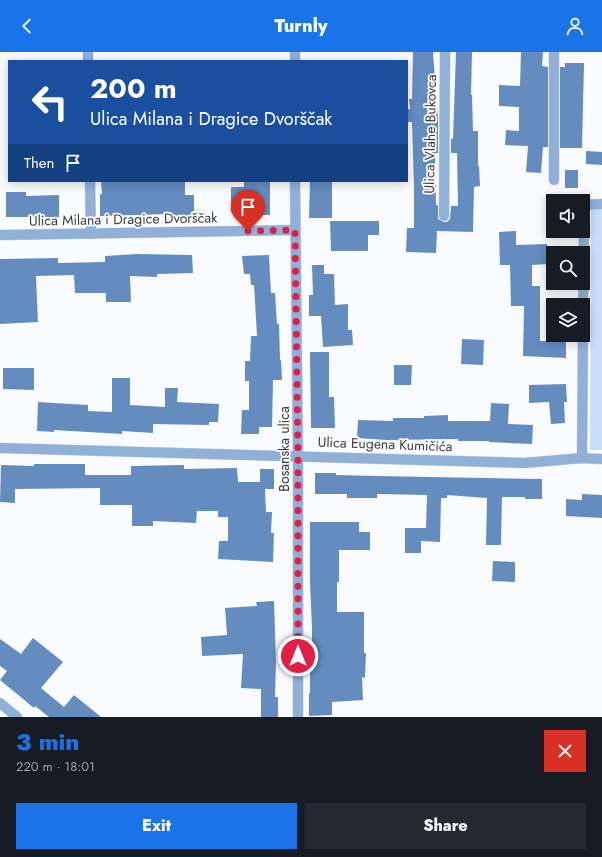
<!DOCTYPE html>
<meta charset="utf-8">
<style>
body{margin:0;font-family:Jost,sans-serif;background:#242831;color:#f1f3f6;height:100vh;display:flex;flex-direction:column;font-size:15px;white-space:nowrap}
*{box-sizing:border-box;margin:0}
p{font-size:13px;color:#9ea1a6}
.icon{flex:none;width:22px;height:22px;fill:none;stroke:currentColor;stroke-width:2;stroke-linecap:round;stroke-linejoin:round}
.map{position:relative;height:665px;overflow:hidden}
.drawer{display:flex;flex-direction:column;background:#171b24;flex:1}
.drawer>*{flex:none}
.banner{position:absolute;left:8px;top:8px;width:400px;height:122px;border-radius:0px;box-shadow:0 2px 10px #0003;background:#1a4fa0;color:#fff;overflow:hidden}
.fabs{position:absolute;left:546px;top:142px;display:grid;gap:8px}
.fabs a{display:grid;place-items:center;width:44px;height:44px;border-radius:0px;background:#171b24;box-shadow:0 2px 10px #0003;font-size:20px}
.pin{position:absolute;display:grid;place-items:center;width:34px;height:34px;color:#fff;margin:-41px -17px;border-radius:50% 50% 50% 0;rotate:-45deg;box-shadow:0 0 4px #0007}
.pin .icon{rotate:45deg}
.me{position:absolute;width:44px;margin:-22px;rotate:0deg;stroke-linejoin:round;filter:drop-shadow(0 0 3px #0008)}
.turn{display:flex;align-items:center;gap:14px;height:84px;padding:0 16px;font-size:18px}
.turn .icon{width:52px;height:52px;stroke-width:2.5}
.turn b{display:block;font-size:28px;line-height:34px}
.then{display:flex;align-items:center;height:38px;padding:0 16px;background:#0003;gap:8px;font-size:15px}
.round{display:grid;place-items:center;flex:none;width:42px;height:42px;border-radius:0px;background:#242831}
.headline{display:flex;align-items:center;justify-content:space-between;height:68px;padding:0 16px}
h1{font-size:24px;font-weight:800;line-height:30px;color:#1a73e8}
.button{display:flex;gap:8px;margin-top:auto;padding:8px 16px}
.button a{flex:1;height:46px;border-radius:0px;background:#1a73e8;color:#fff;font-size:16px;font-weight:800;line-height:46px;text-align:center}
.button a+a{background:#242831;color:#f1f3f6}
header{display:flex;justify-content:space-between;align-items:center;height:52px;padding:0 16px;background:#1a73e8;color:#fff;font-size:18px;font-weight:800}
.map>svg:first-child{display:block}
.green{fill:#c8defa}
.building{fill:#658cbe}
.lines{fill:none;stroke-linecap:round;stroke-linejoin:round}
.minor-casing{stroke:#d6d9dc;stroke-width:11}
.tertiary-casing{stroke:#d6d9dc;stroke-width:11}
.minor{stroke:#91b0d7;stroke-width:10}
.tertiary{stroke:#91b0d7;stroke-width:10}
.route{stroke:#e11d48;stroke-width:7;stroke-dasharray:0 12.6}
.labels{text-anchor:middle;stroke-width:3.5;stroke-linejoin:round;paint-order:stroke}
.street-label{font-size:14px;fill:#393c3f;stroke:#fff}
</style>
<header><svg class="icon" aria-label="back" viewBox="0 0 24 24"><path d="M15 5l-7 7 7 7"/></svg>Turnly<svg class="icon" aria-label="person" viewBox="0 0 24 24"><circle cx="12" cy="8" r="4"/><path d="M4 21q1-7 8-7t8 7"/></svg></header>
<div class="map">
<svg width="602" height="665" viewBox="0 0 602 665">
<rect width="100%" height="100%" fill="#f9fbff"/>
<path class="green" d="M591,156H602V398H590Z"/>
<g class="building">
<path d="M413,0H433L438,68V101H435L436,153H438V167L444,170H447L450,167L451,154H458L457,101H451V87H453L456,0H472L471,43H472L473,79H478V114H479L480,134L474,135L473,180L437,179L436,201L406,200L407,176H414V135L412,70H407V57H410L409,47H412Z"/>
<path d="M521,0H543L542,14L548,15V95H543L541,121L526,120L528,94L505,93L506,78L519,79V55L499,54V33L520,34Z"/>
<path d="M565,11H584L582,96H560V15H565Z"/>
<path d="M586,99L602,100V113L586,112Z"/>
<rect x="565" y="118" width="13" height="18"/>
<path d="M101,129H185V143H194V164H169V162L100,164V142H102Z"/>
<path d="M244,129H270V163H245V160H231V135H244Z"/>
<path d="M310,129H332V166H309Z"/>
<path d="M6,140H26V144L59,143V165H6Z"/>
<path d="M330,169H379V183H368V199H331Z"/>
<path d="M516,179V193L547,192L548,212L532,213V234H540V289H566V306L523,304L524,254H511L510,213H500L499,180Z"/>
<path d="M137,202L192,203L193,221L157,222V225L130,224L131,250H106V241H75L74,223L36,224L38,270L0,272V207L58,206V211L105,210V204Z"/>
<path d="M269,203L271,241H275L277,272H279L280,308H281L282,328H273L272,375H259V382H241L242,358H249V329H245V309H250L251,284H257L254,233H251L250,222H244L242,204Z"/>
<path d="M312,213H324V222H334L335,253L348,252V278H352L353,293L323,295L321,264H309V243H313Z"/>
<path d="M462,287L484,288L483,313L461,312Z"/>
<path d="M310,300H329V345H334L335,376H311Z"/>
<path d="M394,313H412L411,333H394Z"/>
<path d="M3,316H34V338L3,337Z"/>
<path d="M112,326H130V353L165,355V336H178L177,350L219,352L218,370H209V373L153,372V381L122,379V382L54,378V380L37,379L38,350L88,353V359L112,360Z"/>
<path d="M566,332L567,350H564L565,371L551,372L549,350L529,351V333Z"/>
<path d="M491,351L509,352L508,372L533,373L532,392L489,390V389H458V387L387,388L357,386L358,368L393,369V366H424V364L448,363V369H490Z"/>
<path d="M34,412H85V423H131V414L184,413V417L237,416L238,430H260V417H274V437H265L266,460H272L271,481H274L273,510L218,507L219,489H228V465H218V459H197L196,471L153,469V474H132V453H100V436L15,437V451L0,450L1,413L34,414Z"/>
<path d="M315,421H336V423L377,424L542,427V447H525V445H502L501,493H486L487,446L447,443V446H441L440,490L421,489V501H405V476H426L427,443L377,442V446H347V442H315Z"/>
<path d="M582,442L602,443V466L566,464V447L582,448Z"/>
<path d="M310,470H359V480H370V498H339V530H337V560H364V601H366L365,626L362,625L363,648L332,650V663L309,664V641H310V607H312V576L310,530Z"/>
<path d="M493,509L515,510V530L492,529Z"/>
<path d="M274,549L276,610L275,645H278V665H261V637L241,636L243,602L202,604L201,585L227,583L225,556L257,554L256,550Z"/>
<path d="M33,586L63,610L41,636L64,655L74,643L101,665H49L35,654L34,656L0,628L7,619L0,614V587L21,602Z"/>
</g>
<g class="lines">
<defs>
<g id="minor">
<path d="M88,0V9"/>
<path d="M554,0V128"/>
<path d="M295,9V0"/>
<path d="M90,129L91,182"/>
<path d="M295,129L298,404V665"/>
<path d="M444,164L445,0"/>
<path d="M0,183L295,178"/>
<path d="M583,275L584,153L602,152"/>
<path d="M582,406L583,283"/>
</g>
<g id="tertiary">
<path d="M0,396L524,411L582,406L602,407"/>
<path d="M0,651L17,665"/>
</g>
</defs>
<use href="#minor" class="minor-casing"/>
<use href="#tertiary" class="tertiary-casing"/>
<use href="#minor" class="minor"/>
<use href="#tertiary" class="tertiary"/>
</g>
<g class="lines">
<path class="route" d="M248,179L295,178L298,404V604"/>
</g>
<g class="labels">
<g class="street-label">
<text transform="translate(430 82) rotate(-89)" y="5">Ulica Vlahe Bukovca</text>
<text transform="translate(123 167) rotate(-1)" y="5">Ulica Milana i Dragice Dvorščak</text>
<text transform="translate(385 392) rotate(2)" y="5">Ulica Eugena Kumičića</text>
<text transform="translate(284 397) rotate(-90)" y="5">Bosanska ulica</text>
</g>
</g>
</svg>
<div class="fabs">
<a><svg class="icon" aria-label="sound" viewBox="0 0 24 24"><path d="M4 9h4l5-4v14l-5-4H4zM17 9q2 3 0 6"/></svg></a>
<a><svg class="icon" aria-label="search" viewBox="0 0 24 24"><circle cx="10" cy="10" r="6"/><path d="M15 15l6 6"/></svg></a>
<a><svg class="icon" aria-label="layers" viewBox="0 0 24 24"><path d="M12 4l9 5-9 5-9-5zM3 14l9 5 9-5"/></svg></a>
</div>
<div class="pin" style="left:248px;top:179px;background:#d93025"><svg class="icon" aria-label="arrive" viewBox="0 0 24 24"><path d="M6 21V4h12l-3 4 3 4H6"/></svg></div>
<svg class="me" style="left:298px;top:604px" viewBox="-20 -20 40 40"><circle r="17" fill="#e11d48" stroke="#fff" stroke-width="3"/><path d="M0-11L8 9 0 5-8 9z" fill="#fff"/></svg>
<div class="banner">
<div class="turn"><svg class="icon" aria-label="left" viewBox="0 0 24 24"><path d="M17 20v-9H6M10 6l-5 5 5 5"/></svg><div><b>200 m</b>Ulica Milana i Dragice Dvorščak</div></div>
<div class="then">Then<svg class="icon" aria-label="arrive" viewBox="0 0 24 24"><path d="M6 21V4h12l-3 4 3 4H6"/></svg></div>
</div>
</div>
<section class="drawer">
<div class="headline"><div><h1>3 min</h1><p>220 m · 18:01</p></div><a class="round" style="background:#d93025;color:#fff"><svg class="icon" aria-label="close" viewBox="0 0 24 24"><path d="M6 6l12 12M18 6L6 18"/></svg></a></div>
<div class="button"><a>Exit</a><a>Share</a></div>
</section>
